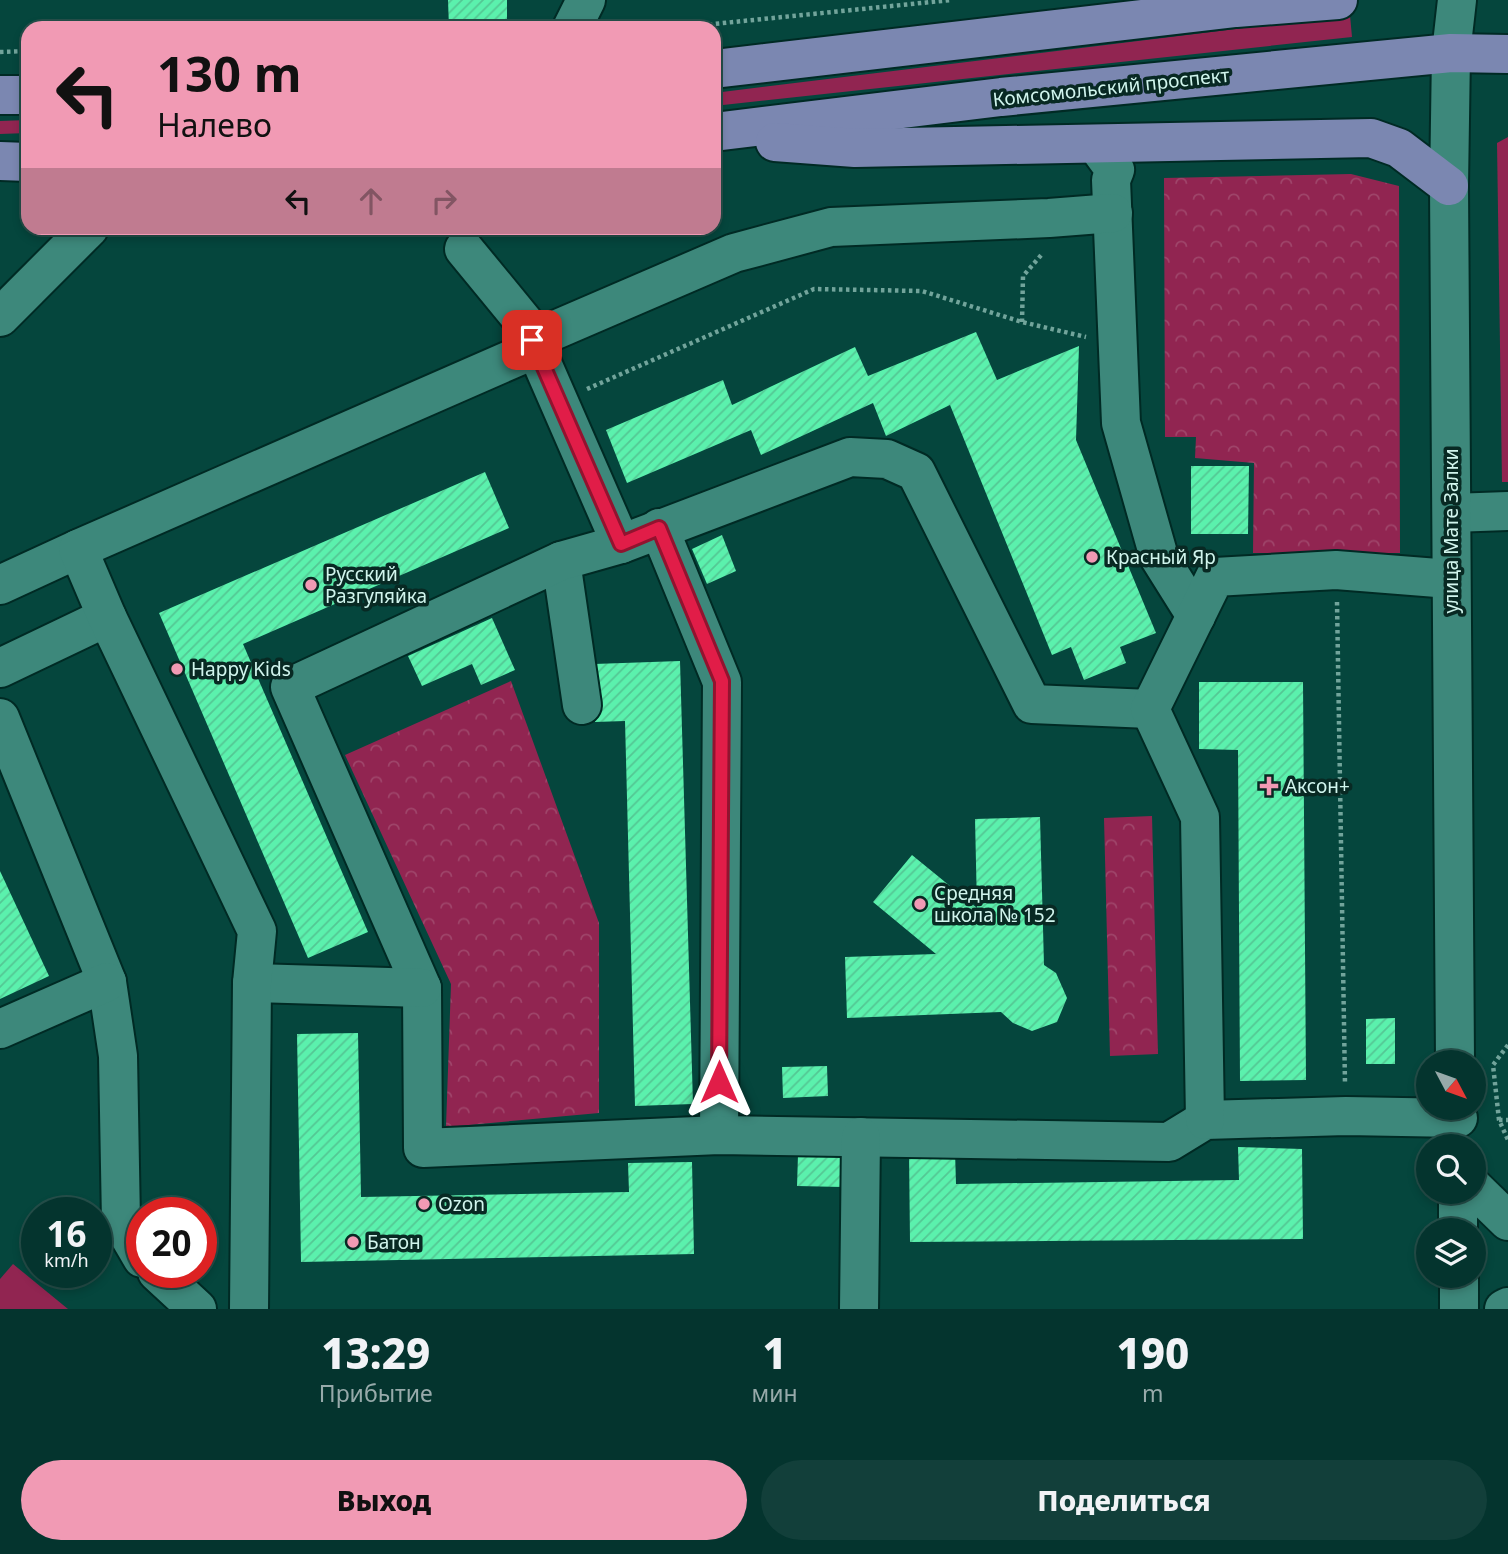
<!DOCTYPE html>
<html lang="ru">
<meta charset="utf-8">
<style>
body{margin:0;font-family:"Noto Sans",sans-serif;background:#123f3a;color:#f1f3f6;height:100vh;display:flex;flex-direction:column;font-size:26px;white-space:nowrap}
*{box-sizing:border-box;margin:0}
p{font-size:23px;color:#97aaaa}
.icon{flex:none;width:38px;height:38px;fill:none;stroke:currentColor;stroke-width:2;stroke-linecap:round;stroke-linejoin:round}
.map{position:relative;height:1309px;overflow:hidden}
.panel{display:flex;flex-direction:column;background:#04342e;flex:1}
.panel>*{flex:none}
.banner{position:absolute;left:21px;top:21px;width:700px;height:214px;border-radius:21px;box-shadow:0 4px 10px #0003,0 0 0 2px #254f4a;background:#f19ab4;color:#111;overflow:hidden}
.needle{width:46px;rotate:131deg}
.buttons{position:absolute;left:1416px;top:1050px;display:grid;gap:14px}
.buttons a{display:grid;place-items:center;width:70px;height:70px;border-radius:50%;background:#04342e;box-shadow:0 4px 10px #0003,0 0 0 2px #254f4a;font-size:35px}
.speed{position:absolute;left:21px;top:1197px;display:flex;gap:14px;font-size:35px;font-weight:700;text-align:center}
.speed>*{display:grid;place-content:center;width:91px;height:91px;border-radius:50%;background:#04342e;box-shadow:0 4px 10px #0003,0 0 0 2px #254f4a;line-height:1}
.speed small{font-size:18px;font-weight:400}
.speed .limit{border:10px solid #d22;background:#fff;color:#111}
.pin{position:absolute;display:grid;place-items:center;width:60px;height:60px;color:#fff;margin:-30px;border-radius:14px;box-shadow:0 4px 10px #0006}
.me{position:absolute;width:77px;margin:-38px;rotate:0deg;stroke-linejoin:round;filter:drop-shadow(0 0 5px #0008)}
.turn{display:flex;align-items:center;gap:24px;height:147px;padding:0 21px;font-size:32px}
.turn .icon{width:91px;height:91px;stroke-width:2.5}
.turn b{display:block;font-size:49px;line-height:60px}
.lanes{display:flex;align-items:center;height:66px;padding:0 21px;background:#0003;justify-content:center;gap:35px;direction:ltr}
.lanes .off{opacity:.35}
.eta{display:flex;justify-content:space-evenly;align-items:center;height:119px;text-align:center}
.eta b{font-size:42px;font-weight:800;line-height:49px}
.cta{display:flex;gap:14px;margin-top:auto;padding:14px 21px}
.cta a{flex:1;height:80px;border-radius:42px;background:#f19ab4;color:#111;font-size:28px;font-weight:800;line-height:80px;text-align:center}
.cta a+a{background:#123f3a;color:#f1f3f6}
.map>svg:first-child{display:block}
.grass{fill:#912551}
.forest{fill:url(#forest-crowns)}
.building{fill:url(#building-hatch)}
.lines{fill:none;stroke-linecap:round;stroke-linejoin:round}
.minor-casing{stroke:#002a24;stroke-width:42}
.major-casing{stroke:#002a24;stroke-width:42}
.path{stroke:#72a49b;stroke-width:4.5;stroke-dasharray:3.5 3.5;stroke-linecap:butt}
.minor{stroke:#3d887b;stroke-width:38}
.major{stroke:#7b87b1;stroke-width:38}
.route-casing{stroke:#92132f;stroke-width:18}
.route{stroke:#e11d48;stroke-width:12}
.poi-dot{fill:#f19ab4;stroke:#082923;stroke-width:2.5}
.labels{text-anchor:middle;stroke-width:7;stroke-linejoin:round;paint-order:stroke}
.street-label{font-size:19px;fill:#d1f5ed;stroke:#082923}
.poi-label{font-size:19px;fill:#d1f5ed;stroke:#082923;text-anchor:start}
</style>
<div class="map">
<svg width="1508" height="1309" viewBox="0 0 1508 1309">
<defs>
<pattern id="forest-crowns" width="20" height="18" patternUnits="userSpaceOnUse" patternTransform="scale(1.75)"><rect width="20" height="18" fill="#912551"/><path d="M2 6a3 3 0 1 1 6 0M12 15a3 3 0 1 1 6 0" fill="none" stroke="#9f456a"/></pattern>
<pattern id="building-hatch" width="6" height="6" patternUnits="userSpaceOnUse" patternTransform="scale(1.75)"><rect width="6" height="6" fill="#5bf1ad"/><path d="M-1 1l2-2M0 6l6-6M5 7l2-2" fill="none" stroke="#54c794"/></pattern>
</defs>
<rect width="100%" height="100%" fill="#05463d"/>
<g class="grass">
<path d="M1350,15L1352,37L714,106V93Z"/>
<path d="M28,120V133L0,134V121Z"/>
<path d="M1508,137V482H1502L1497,143Z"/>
<path d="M13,1264L68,1309H0V1279Z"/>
</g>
<g class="forest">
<path d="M1351,174L1399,186L1400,553H1253L1254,463L1195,458L1196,437H1165L1164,178Z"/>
<path d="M511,681L599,923V1113L446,1127L451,984L345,755Z"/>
<path d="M1152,816L1158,1054L1110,1056L1104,818Z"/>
</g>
<g class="building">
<path d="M448,0H507V28H449Z"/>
<path d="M976,332L997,380L1079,346L1076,440L1156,633L1120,647L1126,663L1084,680L1071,647L1052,655L950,405L886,436L873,403L761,455L751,430L627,483L606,430L723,380L732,405L855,347L868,376Z"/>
<path d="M1191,466H1249L1248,534H1191Z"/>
<path d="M485,472L509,528L243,644L368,932L308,958L159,613Z"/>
<path d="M722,535L736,571L707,584L692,549Z"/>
<path d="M492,618L515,670L481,685L472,664L422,686L408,656Z"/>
<path d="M680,661L693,1104L635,1106L625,721L595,722L594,664Z"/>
<path d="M1199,682H1303L1306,1080L1240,1081L1238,750L1199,749Z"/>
<path d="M1040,817L1044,965L1056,973L1067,998L1057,1022L1032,1031L1013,1023L1001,1012L847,1018L845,957L936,954L873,902L912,855L977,908L975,819Z"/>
<path d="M0,871L49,976L0,999Z"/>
<path d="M1395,1018V1064H1366V1019Z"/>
<path d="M358,1033L361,1197L629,1192L628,1163L692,1162L694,1254L301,1262L297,1034Z"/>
<path d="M827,1066L828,1096L783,1098L782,1067Z"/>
<path d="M1238,1147L1302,1149L1303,1239L910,1242L909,1152L955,1151L956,1184L1239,1180Z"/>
<path d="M798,1155L844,1157L842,1187L797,1186Z"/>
</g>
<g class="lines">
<defs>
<g id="minor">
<path d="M572,28L586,0"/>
<path d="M1096,144L1115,170L1111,180L1121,423L1159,557L1196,616"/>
<path d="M464,249L524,322L532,340"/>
<path d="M0,317L89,228"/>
<path d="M1452,513L1508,511"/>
<path d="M659,528L722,682L719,1135"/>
<path d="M621,544L532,340L734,253L831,227L1049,218L1113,213"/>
<path d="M561,561L582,705"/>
<path d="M0,585L78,549"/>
<path d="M0,668L107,617"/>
<path d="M1150,709L1032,704L916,472L887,459L850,457L621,544L561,561L290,687L422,988L423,1148L719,1135L1169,1142L1205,1120L1346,1116L1458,1118"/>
<path d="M0,718L107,982L118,1056L121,1222L142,1258"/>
<path d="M252,983L422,988"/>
<path d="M0,1029L107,982"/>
<path d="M1455,1062L1449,186L1451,53L1457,0"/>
<path d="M1205,1120L1200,817L1150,709L1215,577L1336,570L1450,579"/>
<path d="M1474,1188L1508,1221"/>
<path d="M1458,1192V1230"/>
<path d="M157,1272L197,1309"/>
<path d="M1459,1276V1309"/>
<path d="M249,1309L252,983L257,931L107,617L78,549L535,349"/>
<path d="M859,1309L861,1137"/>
<path d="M1504,1309L1508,1307"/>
</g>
<g id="major">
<path d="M714,69L1236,8L1338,0"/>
<path d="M0,95H28"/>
<path d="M714,132L1001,97L1451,53L1508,54"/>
<path d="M775,142L855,148L1371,138L1399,148L1449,186"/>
<path d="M0,161L28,162"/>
</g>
</defs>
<use href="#minor" class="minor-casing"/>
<use href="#major" class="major-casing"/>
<g class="path">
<path d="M674,28L951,0"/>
<path d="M0,52L28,51"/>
<path d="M1022,322L1023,276L1043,253"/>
<path d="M587,389L814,289L922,291L1022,322L1086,337"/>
<path d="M1337,602L1345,1084"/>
<path d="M1508,1045L1493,1065L1499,1120L1508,1140"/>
<path d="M1499,1120H1508"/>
</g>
<use href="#minor" class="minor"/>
<use href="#major" class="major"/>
</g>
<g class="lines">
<defs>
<path id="route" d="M532,340L621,544L659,528L722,681L719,1082"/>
</defs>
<use href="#route" class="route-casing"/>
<use href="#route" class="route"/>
</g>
<g class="poi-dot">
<circle cx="1092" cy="557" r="7"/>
<circle cx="311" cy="585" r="7"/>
<circle cx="177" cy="669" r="7"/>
<path d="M1265.5 775.5h7v7h7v7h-7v7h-7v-7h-7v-7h7z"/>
<circle cx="920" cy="904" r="7"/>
<circle cx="424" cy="1204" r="7"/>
<circle cx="353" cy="1242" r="7"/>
</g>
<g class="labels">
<g class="street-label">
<text transform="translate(1111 87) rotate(-6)" y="7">Комсомольский проспект</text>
<text transform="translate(1451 531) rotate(-90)" y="7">улица Мате Залки</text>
</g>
<g class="poi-label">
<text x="1106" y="564">Красный Яр</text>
<text x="325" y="581">Русский<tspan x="325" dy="22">Разгуляйка</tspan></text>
<text x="191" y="676">Happy Kids</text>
<text x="1285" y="793">Аксон+</text>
<text x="934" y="900">Средняя<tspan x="934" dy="22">школа № 152</tspan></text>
<text x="438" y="1211">Ozon</text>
<text x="367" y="1249">Батон</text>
</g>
</g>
</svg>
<div class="buttons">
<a><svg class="needle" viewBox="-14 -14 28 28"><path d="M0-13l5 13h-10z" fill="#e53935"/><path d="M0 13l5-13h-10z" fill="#97aaaa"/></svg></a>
<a><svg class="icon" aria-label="search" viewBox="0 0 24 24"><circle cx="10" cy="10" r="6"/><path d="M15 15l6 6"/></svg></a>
<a><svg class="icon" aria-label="layers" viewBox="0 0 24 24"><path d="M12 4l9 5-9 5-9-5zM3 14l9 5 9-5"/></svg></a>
</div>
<div class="speed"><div>16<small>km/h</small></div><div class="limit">20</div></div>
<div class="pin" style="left:532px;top:340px;background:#d93025"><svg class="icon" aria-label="arrive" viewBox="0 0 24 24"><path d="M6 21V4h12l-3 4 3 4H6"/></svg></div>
<svg class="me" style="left:719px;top:1082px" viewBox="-20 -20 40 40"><path d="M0-17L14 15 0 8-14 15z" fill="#e11d48" stroke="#fff" stroke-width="4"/></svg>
<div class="banner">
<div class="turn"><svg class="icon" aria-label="left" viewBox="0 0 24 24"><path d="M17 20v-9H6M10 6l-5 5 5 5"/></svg><div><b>130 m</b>Налево</div></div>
<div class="lanes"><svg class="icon" aria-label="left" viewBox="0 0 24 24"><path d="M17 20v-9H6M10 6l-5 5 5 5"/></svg><svg class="icon off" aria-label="ahead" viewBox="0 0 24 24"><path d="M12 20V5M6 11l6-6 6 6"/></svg><svg class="icon off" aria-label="right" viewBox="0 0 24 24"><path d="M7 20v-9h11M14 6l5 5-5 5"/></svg></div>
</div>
</div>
<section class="panel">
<div class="eta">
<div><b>13:29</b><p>Прибытие</p></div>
<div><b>1</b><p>мин</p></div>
<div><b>190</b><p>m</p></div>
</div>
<div class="cta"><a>Выход</a><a>Поделиться</a></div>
</section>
